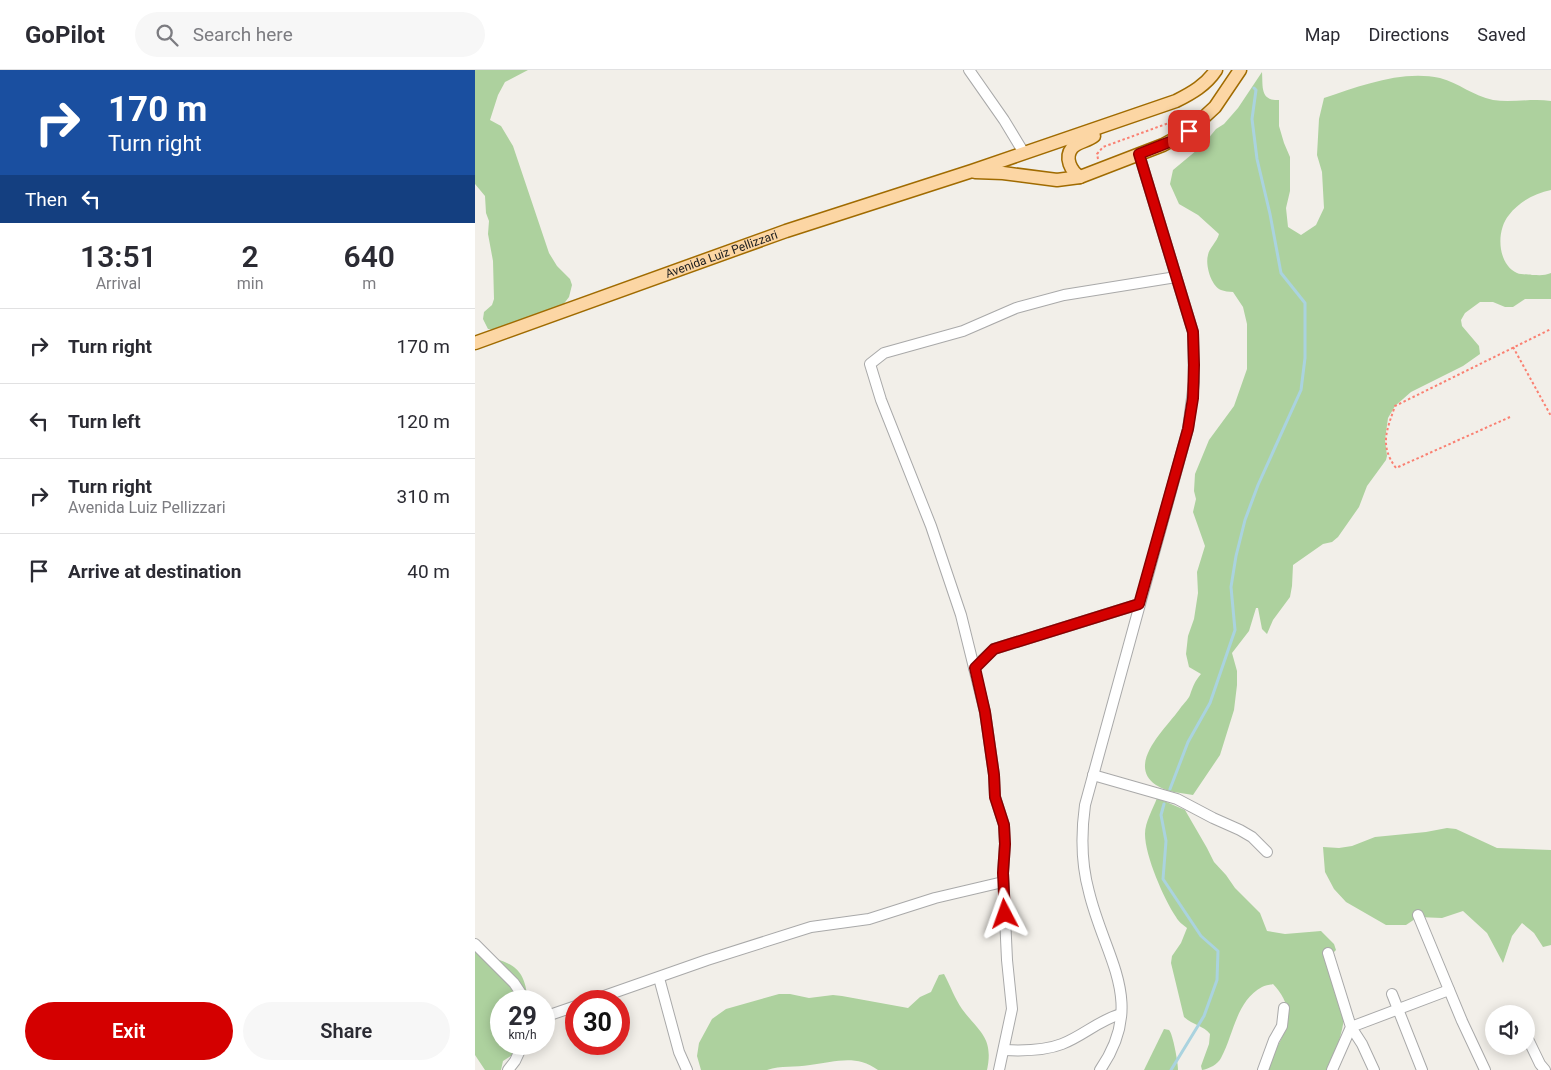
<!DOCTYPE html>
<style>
body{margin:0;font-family:Roboto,sans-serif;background:#f7f7f7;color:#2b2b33;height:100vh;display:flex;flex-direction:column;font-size:19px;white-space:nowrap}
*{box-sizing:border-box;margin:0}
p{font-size:16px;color:#7c7c81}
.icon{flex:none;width:28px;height:28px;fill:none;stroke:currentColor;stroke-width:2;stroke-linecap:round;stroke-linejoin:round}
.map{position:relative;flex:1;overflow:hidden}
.drawer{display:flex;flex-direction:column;background:#fff;width:475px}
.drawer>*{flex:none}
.banner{background:#1a4fa0;color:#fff;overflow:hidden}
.controls{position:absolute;left:1010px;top:935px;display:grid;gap:10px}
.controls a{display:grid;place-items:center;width:50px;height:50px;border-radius:50%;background:#fff;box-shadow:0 2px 12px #0003;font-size:25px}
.speed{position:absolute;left:15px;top:920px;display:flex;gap:10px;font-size:25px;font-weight:700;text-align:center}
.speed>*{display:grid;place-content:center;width:65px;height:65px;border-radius:50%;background:#fff;box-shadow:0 2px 12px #0003;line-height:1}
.speed small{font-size:12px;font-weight:400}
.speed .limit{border:8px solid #d22;background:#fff;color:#111}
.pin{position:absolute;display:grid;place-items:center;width:42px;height:42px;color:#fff;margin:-21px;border-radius:10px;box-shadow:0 2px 8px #0006}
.me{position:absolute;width:55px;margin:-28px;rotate:356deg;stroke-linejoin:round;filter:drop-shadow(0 0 4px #0008)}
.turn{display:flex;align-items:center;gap:18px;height:105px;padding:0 25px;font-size:22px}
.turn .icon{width:65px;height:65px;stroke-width:2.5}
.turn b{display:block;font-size:35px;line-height:42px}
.then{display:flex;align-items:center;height:48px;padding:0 25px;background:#0003;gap:10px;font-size:19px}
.eta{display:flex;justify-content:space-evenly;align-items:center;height:85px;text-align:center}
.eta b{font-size:30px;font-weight:600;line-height:35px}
.action{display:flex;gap:10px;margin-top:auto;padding:10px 25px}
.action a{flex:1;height:58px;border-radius:30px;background:#d40000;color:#fff;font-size:20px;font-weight:600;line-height:58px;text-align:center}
.action a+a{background:#f7f7f7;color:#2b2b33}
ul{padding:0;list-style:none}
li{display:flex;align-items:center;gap:15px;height:75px;padding:0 25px;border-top:1px solid #e1e1e2}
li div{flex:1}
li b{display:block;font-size:19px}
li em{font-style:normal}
header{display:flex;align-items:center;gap:30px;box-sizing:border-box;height:70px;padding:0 25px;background:#fff;border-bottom:1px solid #e1e1e2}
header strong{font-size:24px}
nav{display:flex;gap:28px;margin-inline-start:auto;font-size:18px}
.search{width:350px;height:45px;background:#f7f7f7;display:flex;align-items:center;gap:12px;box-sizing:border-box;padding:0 18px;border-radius:28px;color:#7c7c81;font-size:19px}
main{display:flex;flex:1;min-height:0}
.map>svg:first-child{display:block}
.forest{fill:#add19e}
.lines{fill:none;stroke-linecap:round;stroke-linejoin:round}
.stream{stroke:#aad3df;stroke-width:3}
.minor-casing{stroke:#a9a9a9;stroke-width:12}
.major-casing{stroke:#a06b00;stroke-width:15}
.path{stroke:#fa8072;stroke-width:2;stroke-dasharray:2.5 2.5;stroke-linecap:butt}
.minor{stroke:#fff;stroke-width:10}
.major{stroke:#fcd6a4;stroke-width:12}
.route-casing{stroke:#8a0000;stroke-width:12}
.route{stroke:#d40000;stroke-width:9}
.labels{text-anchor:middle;stroke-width:5;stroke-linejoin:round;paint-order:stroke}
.street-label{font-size:12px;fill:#222;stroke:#fff}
</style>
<header>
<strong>GoPilot</strong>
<div class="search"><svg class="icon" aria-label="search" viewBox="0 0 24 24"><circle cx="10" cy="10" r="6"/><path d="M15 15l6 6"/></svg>Search here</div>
<nav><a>Map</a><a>Directions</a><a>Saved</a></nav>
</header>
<main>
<section class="drawer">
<div class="banner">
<div class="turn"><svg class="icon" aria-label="right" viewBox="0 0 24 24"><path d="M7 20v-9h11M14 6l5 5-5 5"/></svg><div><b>170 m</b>Turn right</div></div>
<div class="then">Then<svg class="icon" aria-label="left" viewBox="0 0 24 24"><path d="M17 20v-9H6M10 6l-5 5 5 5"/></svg></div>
</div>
<div class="eta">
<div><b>13:51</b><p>Arrival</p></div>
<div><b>2</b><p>min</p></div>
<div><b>640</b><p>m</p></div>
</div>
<ul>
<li><svg class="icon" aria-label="right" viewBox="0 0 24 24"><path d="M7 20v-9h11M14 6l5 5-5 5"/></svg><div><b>Turn right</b></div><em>170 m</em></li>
<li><svg class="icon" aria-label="left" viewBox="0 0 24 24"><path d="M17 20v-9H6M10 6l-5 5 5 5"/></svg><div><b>Turn left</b></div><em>120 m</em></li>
<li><svg class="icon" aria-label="right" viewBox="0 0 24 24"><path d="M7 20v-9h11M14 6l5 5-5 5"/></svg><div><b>Turn right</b><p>Avenida Luiz Pellizzari</p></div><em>310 m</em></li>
<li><svg class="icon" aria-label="arrive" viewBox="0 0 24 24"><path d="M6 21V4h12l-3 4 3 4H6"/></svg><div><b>Arrive at destination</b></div><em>40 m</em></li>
</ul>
<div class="action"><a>Exit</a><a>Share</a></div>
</section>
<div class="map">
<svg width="1076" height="1000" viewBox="0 0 1076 1000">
<rect width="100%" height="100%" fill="#f2efe9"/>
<g class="forest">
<path d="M0,0H53L30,12L23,25L15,50L26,56L38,76L74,183L82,196L95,209L97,215L94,227L84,240L28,261L13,259L8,249L9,242L17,235L19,229L18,191L13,164L14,151L11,143L10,126L0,114Z"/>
<path d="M787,2C788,17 785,31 804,30V56L809,73L815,87V121L811,138L813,157L826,165L841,155L849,138L847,102L842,85L844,49L849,28C886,16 926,0 965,8C984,13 998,26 1018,30C1037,33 1057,28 1076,31V120C1060,123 1044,132 1034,145C1021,160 1022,194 1042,203C1046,205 1053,204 1057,205C1064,205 1069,206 1076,203V229H1050L1038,237H1030L1018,232H1005L990,243L986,250L987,256L1004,276L1005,284L988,296L936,322L920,336L913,348L910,370L912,386L911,390L892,416L884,437L863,467L857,472L848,474L818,495L817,516L815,527L798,550L792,564L787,559L783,538H781L774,561L757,583L762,601V615L759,640L745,685L718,725C706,723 691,722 681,715C651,695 690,659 704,640C707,635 713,630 715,625C718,616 720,611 726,604L714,597L711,584L713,566L719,549L723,523L722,502L730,476L718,442L721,429L719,421L720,404L734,370L759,336L772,299V254L768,237L758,222C754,222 749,221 746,220C736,216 730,195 733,185C734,178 742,172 744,164L723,145L704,134L695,114L698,100L728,75L741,59L749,54L763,38Z"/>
<path d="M682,728L710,740L732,778L739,792L751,805L760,818L785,843L792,861L810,864L846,861L859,874L861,880L859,882C858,898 867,912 869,928C872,953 863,977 852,1000H794L793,994C799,982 814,959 813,946C813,934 806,922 798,914C795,915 790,915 787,917C761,931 759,964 746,988C743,994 734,999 727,1000L726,996L734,974L735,964C729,956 718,955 709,947L696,893L697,886L706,873L712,858C708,855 703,851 701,847C689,829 670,786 670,764C670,752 678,739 682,728Z"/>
<path d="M972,758L981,759L1022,778L1076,780V875L1068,877L1059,863L1047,853L1037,866L1028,893L1012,863L988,841L967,848L943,847L931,855H911L871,832L859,819L850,802L848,777L864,778L877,776L900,767L951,762Z"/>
<path d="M0,878L3,882C35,895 49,892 53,931H26V974H47L42,982L28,991L26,1000H10L0,985Z"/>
<path d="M469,904C475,915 480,929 487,939C504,962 519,967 512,1000H403C380,984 361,992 335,995C320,998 306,995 292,1000H226L222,986L224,973L237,949L251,939L304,924H315L334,928L358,925L367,926L433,938L445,927L456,922L464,905Z"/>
<path d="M689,959L694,960C698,964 703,993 703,1000H669Z"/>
</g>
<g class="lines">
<g class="stream">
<path d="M695,719L713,672L735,633L760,560L756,517L761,486L770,450L783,415L826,320L830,288V233L806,203L795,144L782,89L777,49L781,20L779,18"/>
<path d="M689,734L686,745L691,771L688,809L726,866L743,881L742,910L729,946L696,1000"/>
</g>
<defs>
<g id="minor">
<path d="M494,0L529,50L549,83"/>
<path d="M499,598L519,579L664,534"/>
<path d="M618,705L702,729L738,748L765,760L777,767L792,782"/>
<path d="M943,845L987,951L1010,1000"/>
<path d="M0,874L39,913L51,931"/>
<path d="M853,883L876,957L857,1000"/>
<path d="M184,908L204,982L212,1000"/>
<path d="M917,924L947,1000"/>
<path d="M115,931L232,890L336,857L394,849L460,828L528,812"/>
<path d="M69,947L101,936"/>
<path d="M1051,965L1065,994L1070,1000"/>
<path d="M529,980C548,981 569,981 587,974C608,966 624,950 646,944"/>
<path d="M33,1000L40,991L48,974"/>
<path d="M524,1000L537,939L532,890L528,803L530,774L529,755L520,727L519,705L510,642L486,545L456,456L406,330L395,294L409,283L488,261L541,238L589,225L701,207"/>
<path d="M625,1000C672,932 630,889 614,822C606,793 606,764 610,735L713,359L719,312L718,262L664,84"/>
<path d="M788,1000L799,970L807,956L809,938"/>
<path d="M899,1000L887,974L876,957L974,920"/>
</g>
<g id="major">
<path d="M500,102L528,103L582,110L605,107L688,75L714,61L740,37L765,0"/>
<path d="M605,107C596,101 589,88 597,78C602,72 613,71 619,66"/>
<path id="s1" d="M0,273L311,161L497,101L701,31C717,23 731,15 741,0"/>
</g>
</defs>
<use href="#minor" class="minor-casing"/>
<use href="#major" class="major-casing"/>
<g class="path">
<path d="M623,89L622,84L628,77L702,50L705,45L704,40"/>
<path d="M1038,277L1076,346"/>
<path d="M1035,347L921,398C904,375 912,360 920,336L1076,259"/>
</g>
<use href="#minor" class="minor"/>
<use href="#major" class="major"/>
</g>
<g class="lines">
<defs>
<path id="route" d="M530,844L528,803L530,774L529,755L520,727L519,705L510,642L500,598L519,579L664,534L713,359L718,328L719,295L718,262L664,84L697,71L714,61"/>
</defs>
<use href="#route" class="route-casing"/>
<use href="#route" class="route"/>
</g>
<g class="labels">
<g class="street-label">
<text dy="4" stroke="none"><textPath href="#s1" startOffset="262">Avenida Luiz Pellizzari</textPath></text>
</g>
</g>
</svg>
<div class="controls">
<a><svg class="icon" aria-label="sound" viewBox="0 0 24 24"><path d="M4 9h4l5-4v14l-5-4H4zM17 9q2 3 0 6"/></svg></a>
</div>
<div class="speed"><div>29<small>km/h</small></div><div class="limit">30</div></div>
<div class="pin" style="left:714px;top:61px;background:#d93025"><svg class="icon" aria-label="arrive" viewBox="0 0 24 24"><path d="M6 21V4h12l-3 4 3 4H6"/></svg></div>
<svg class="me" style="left:530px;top:844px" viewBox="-20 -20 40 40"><path d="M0-17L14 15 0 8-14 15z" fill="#d40000" stroke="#fff" stroke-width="4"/></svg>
</div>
</main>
